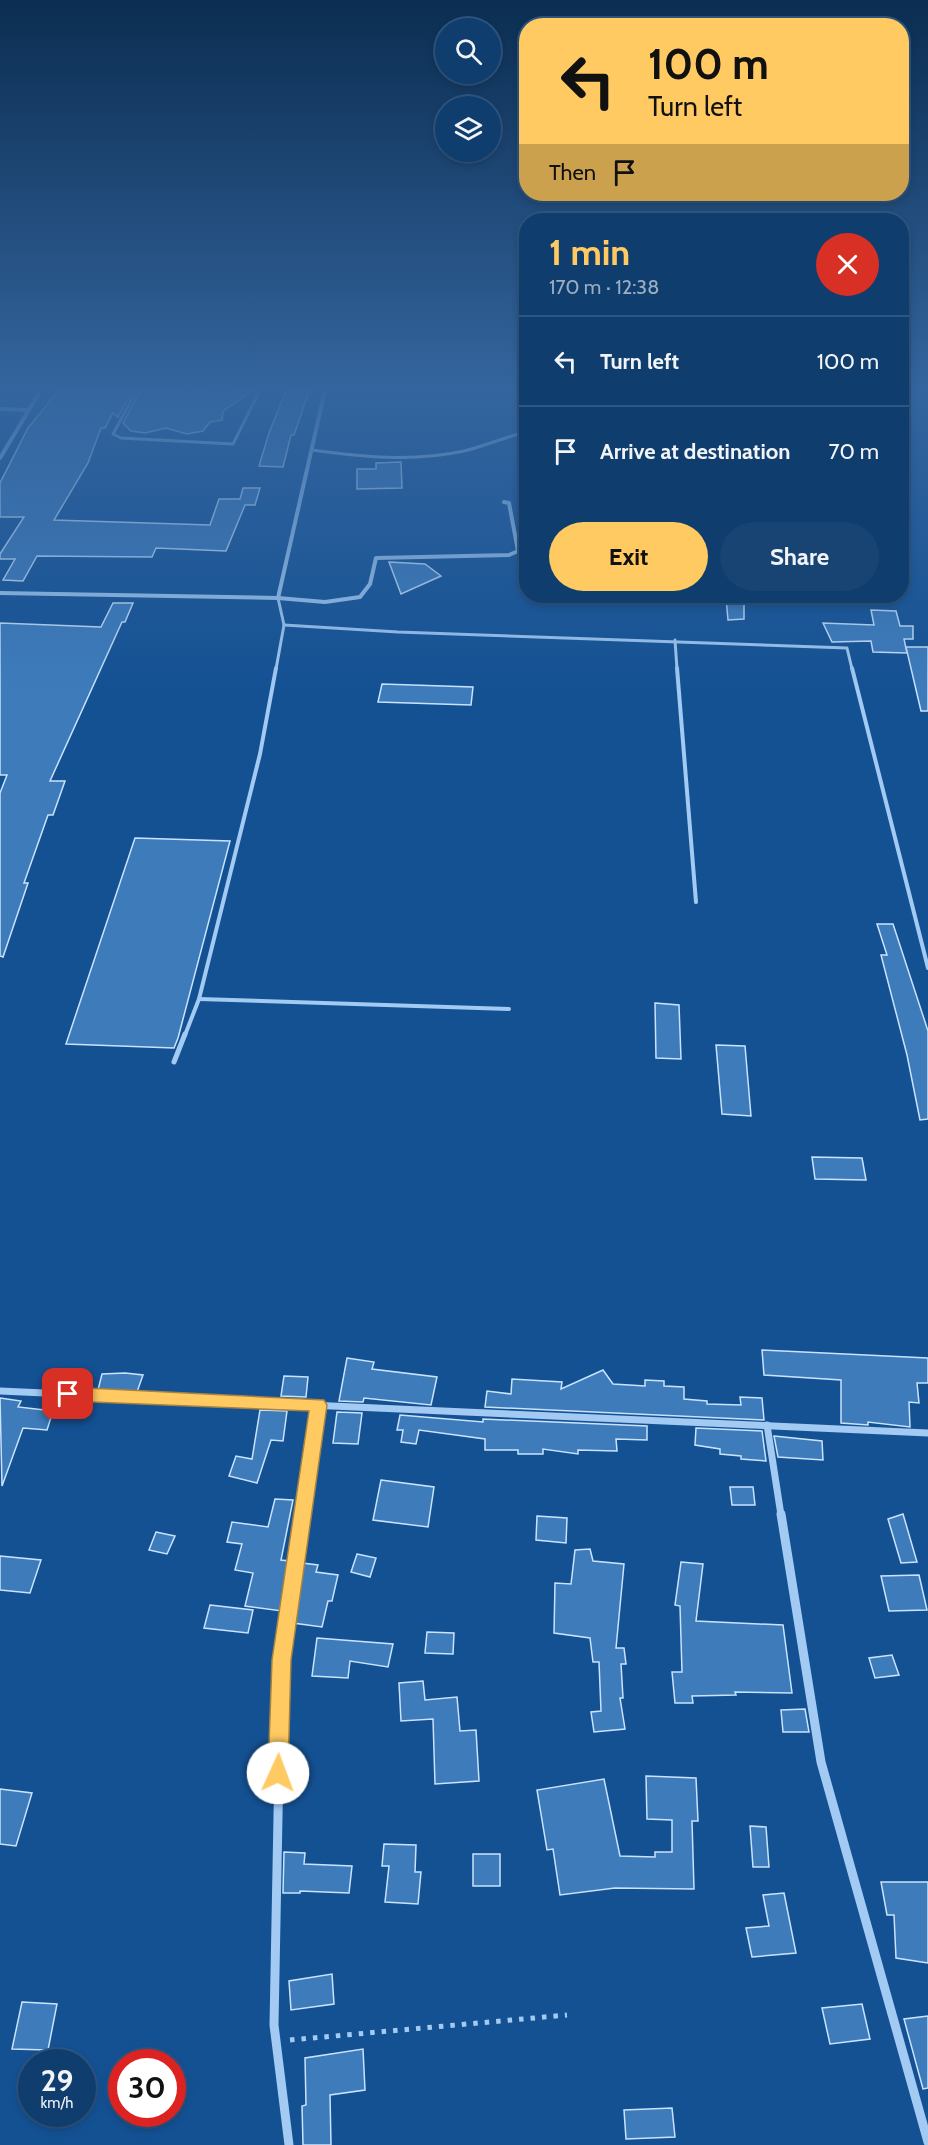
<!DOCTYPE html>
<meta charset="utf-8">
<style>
body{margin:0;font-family:Cabin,sans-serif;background:#184473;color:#f1f3f6;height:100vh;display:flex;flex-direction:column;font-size:22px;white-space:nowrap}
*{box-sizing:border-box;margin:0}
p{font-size:20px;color:#9baec2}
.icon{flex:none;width:33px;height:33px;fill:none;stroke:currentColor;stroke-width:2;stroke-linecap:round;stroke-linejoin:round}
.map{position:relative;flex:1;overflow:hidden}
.details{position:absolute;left:519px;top:213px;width:390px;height:390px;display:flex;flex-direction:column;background:#0f3d6e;border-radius:24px;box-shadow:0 3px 9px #0003,0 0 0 2px #2f5681}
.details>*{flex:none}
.banner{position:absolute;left:519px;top:18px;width:390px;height:183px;border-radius:24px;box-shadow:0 3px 9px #0003,0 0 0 2px #2f5681;background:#ffca62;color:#111;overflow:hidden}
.fabs{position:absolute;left:435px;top:18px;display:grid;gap:12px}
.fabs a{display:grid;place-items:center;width:66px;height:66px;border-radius:50%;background:#0f3d6e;box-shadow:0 3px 9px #0003,0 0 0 2px #2f5681;font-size:30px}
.speed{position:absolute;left:18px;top:2049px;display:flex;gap:12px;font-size:30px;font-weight:700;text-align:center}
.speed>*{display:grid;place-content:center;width:78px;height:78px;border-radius:50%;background:#0f3d6e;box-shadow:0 3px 9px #0003,0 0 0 2px #2f5681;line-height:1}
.speed small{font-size:15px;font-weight:400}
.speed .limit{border:9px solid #d22;background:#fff;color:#111}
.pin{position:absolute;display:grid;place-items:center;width:51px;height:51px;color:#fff;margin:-26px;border-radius:12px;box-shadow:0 3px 9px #0006}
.me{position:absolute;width:66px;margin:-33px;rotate:2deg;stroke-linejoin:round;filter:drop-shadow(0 0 4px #0008)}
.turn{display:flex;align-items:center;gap:21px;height:126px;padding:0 30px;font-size:27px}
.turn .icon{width:78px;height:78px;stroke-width:2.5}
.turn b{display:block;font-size:42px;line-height:51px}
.then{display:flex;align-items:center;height:57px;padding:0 30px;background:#0003;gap:12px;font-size:22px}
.round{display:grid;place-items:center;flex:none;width:63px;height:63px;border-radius:32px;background:#184473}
.summary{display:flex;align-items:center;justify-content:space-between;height:102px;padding:0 30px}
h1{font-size:36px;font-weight:700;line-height:45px;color:#ffca62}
.cta{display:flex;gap:12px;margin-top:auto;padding:12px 30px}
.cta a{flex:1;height:69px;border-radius:36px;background:#ffca62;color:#111;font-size:24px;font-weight:700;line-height:69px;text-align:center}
.cta a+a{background:#184473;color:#f1f3f6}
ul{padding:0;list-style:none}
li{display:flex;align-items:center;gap:18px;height:90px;padding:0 30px;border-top:2px solid #2f5681}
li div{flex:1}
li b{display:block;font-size:22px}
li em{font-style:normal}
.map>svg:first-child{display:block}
.building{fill:#3d7bbb;stroke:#c9e3fc;stroke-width:1.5}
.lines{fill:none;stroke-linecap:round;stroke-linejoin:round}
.path{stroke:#a2caf2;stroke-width:5;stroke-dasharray:4.5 7;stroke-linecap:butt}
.lane-far2{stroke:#a2caf2;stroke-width:3}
.lane-far1{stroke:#a2caf2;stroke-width:4}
.lane{stroke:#a2caf2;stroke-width:5}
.street-far2{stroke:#a2caf2;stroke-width:4}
.street-far1{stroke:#a2caf2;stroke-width:7}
.street{stroke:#a2caf2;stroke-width:9}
.route{fill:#ffca62;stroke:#a68340;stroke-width:1.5}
</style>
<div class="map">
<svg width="928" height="2145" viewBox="0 0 928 2145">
<rect width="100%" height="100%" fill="#145193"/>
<g class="building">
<path d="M59,390H133L118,417L113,413L105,428H101L88,463L54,520L210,525L219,499H240L243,488H260L255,505H245L226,551L156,548L152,557L37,556L23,581L3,580L15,559H0V554L24,517H0V483L28,428Z"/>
<path d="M141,390H177L184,393L192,390L222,393L254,390L223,411L222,420L210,422L203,431L187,434L166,428L145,433L131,431L123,423Z"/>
<path d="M286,391H309L294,435H291L283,467L259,466L269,433Z"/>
<path d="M401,462L402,488L357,489V469H376V463Z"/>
<path d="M389,562L425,564L441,576L401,594Z"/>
<path d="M726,598H744V619L728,620Z"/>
<path d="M113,603H133L125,622H122L50,781H65L53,815H48L24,883H28L3,957L0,956V793L7,775H0V623L101,627Z"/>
<path d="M871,610L896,611L900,626H913V639H904L907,653L873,652L871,641L832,642L823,623L874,625Z"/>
<path d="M906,647H928V711H921Z"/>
<path d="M382,684L473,687L471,705L378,702Z"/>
<path d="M135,838L230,841L178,1038L174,1048L66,1044Z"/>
<path d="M877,924H893L928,1031V1119L920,1120L907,1055L881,955H887Z"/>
<path d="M655,1003L679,1005L681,1059L656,1058Z"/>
<path d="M716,1045L745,1046L751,1116L722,1114Z"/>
<path d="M812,1157L862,1158L866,1180L815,1179Z"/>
<path d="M762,1350L928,1358V1383H917L919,1403L909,1402L910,1427L868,1422V1425L841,1423V1380L764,1375Z"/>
<path d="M347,1358L374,1362L372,1369L437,1377L431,1405L364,1398L363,1402L339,1401Z"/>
<path d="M603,1370L613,1384L645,1386V1380L664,1381V1386L684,1387V1399L707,1401V1404L741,1405L740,1397L762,1398L764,1420L485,1407L487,1391L511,1394L512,1379L562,1382L561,1389Z"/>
<path d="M125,1373L143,1375L137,1392L98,1390L102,1374Z"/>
<path d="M284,1376L308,1377L306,1397L281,1396Z"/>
<path d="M0,1398L21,1401L18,1407L53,1411L47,1430L23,1428L2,1486Z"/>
<path d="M260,1410L287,1411L283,1441L271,1440L257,1483L229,1476L236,1456L252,1459Z"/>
<path d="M337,1412L362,1413L358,1444L333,1443Z"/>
<path d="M400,1415L483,1422V1419L647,1426V1440L616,1439L617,1451L578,1450V1454L543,1449V1454H518V1450H485V1439L419,1430L416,1444L401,1442L403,1430H397Z"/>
<path d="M696,1428L762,1431L766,1461L741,1459V1456L720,1454V1449L695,1445Z"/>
<path d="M774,1436L822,1441L823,1460L778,1457Z"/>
<path d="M381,1480L434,1487L428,1527L373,1520Z"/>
<path d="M730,1487H753L755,1505H732Z"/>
<path d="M275,1499L293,1500L281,1560L289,1561L282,1611L245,1606L253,1573L235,1570L242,1544L227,1542L232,1522L268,1527Z"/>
<path d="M903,1514L917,1562L901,1563L888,1519Z"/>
<path d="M537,1516L567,1518L566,1543L536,1540Z"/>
<path d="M156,1532L175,1536L167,1554L149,1550Z"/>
<path d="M590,1549L593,1561L624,1564L616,1648H624L626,1664H621L623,1698H620L625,1729L594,1732L591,1712L601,1711L599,1662H593L590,1638L554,1633L555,1583L571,1584L575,1550Z"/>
<path d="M357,1554L376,1558L370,1577L351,1572Z"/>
<path d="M0,1556L41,1560L30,1593L0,1590Z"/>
<path d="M681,1562L703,1564L696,1621L783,1625L792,1693L735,1692L736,1695L692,1696L693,1703H675L672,1672H682L680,1606L675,1605Z"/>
<path d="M302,1563L318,1565L316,1572L338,1575L332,1601H328L322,1627L293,1623Z"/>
<path d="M919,1575L927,1610L889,1611L881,1576Z"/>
<path d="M210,1605L253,1610L248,1633L204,1628Z"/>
<path d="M427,1632L454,1633L453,1654L425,1653Z"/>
<path d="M317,1638L393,1644L388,1667L350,1661L348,1678L312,1676Z"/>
<path d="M892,1655L899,1675L875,1678L869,1658Z"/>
<path d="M423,1681L425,1700L457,1697L460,1731L476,1730L479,1781L435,1784L433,1719L401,1721L399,1683Z"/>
<path d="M805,1709L809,1732H783L781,1710Z"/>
<path d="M646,1776L696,1778L698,1821H692L694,1889L615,1888L560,1895L553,1849L547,1850L537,1790L604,1779L620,1856L655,1857V1852H672V1820L647,1819Z"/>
<path d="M0,1789L32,1793L16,1846L0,1844Z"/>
<path d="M750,1826L766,1827L769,1867H753Z"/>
<path d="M384,1844L416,1845L415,1872H421L418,1904L385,1902L389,1866H382Z"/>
<path d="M284,1852L305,1853L304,1864L352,1866L349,1893L300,1891V1893H283Z"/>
<rect x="473" y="1854" width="27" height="32"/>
<path d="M881,1882H928V1963L896,1958L894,1915H887Z"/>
<path d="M784,1893L796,1953L752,1957L746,1928L769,1926L763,1895Z"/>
<path d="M332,1974L334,2004L291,2010L289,1981Z"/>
<path d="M22,2002L57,2004L48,2050L12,2049Z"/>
<path d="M862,2004L870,2039L830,2044L822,2008Z"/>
<path d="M928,2016V2088L923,2089L904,2019Z"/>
<path d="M363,2049L365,2090L330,2095L331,2145H303L302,2106L306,2105L305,2058Z"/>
<path d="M672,2108L675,2137L626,2139L624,2110Z"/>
</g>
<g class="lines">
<path class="path" d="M290,2040L567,2015"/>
<g class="lane-far2">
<path d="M137,390L113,434L121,438L233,444L260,390"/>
<path d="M312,450C362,457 414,462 464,451C485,446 505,437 526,432"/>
<path d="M284,625L398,632L847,648L852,669"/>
<path d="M675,640L677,669"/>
<path d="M276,669L284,625L278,598"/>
</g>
<g class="lane-far1">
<path d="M677,668L696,902"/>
<path d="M852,668L928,968"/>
<path d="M199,999L509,1009"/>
<path d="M185,1035L199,999L260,754L276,668"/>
</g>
<path class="lane" d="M174,1062L185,1034"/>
<g class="street-far2">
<path d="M0,409L29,410"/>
<path d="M0,458L41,390"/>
<path d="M0,593L278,598L325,390"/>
<path d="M278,598L325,602L360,597L370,584L376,558L509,555L518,551L509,503L504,502"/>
</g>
<g class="street-far1">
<path d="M0,1391L928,1433"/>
<path d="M767,1425L781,1515"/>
<path d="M303,1515L319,1405"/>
</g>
<g class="street">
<path d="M781,1514L821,1762L928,2142"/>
<path d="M289,2145L274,2025L281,1660L303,1514"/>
</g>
</g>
<linearGradient id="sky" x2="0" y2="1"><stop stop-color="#0b2d51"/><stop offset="0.56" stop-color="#34659e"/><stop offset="1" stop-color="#34659e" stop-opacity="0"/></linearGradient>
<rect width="928" height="691" fill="url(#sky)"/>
<path class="route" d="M68,1387L324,1400L327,1405L291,1660L288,1773L285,1780L278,1783L271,1780L268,1773L272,1660L309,1411L68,1401L62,1399L60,1394L62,1389Z"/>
</svg>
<div class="fabs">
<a><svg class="icon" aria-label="search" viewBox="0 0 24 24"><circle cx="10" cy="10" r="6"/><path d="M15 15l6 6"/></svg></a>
<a><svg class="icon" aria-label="layers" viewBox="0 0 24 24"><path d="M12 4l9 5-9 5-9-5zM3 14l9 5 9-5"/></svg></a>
</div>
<div class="speed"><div>29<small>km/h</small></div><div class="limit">30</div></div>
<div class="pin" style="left:68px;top:1394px;background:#d93025"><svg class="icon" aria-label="arrive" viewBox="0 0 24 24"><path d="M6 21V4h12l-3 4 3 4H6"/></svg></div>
<svg class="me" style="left:278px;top:1773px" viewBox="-20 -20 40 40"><circle r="19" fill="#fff"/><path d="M0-13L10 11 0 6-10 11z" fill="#ffca62"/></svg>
<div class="banner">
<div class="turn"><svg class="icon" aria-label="left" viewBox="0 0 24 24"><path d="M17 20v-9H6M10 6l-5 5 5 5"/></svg><div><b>100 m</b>Turn left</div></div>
<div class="then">Then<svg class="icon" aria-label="arrive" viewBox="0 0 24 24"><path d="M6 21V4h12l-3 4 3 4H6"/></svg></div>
</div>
<section class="details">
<div class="summary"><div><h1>1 min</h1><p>170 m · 12:38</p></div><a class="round" style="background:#d93025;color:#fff"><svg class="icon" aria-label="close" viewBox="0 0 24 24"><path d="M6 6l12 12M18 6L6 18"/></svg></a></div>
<ul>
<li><svg class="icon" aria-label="left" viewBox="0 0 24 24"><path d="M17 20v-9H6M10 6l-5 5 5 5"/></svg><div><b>Turn left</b></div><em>100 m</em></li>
<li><svg class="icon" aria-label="arrive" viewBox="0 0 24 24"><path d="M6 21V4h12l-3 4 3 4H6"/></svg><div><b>Arrive at destination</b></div><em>70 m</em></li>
</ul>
<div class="cta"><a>Exit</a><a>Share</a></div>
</section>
</div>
